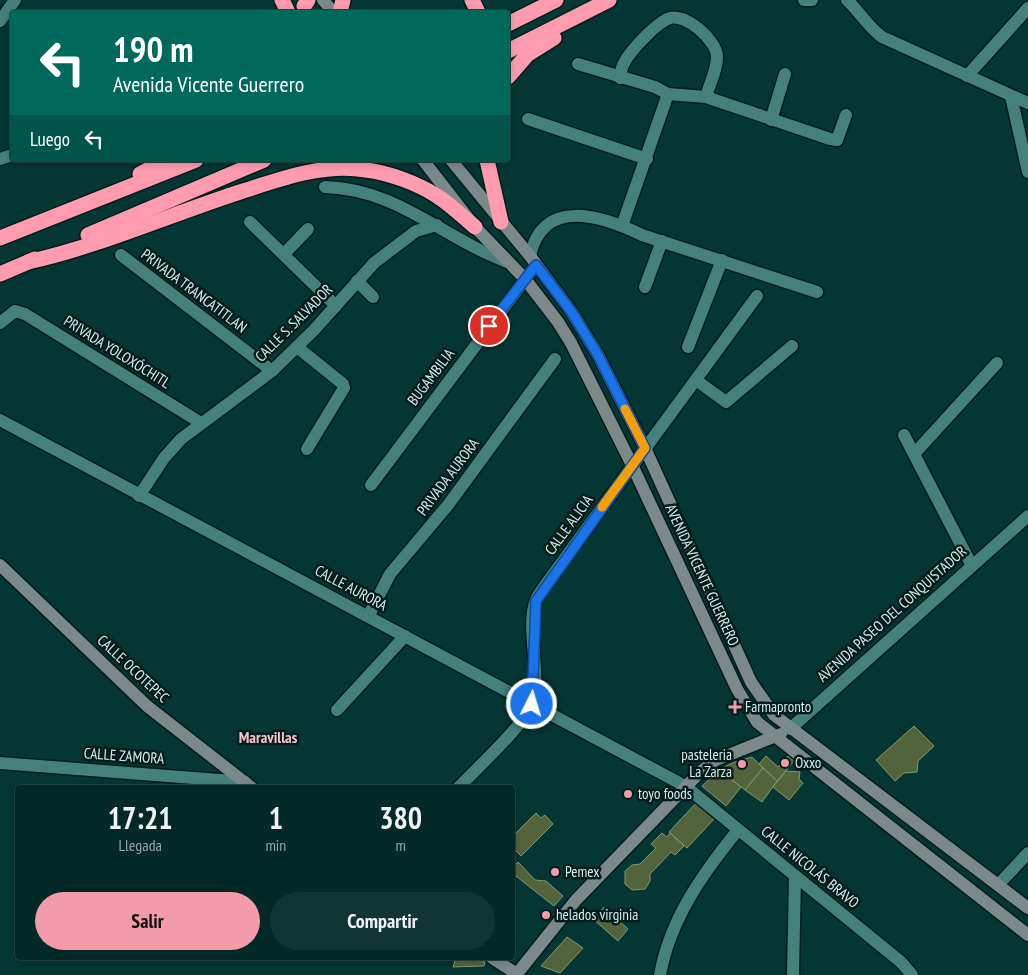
<!DOCTYPE html>
<html lang="es">
<meta charset="utf-8">
<style>
body{margin:0;font-family:"PT Sans Narrow",sans-serif;background:#113532;color:#f1f3f6;height:100vh;display:flex;flex-direction:column;font-size:19px;white-space:nowrap}
*{box-sizing:border-box;margin:0}
p{font-size:16px;color:#97a6a7}
.icon{flex:none;width:28px;height:28px;fill:none;stroke:currentColor;stroke-width:2;stroke-linecap:round;stroke-linejoin:round}
.map{position:relative;flex:1;overflow:hidden}
.details{position:absolute;left:15px;top:785px;width:500px;height:175px;display:flex;flex-direction:column;background:#032926;border-radius:5px;box-shadow:0 2px 8px #0003,0 0 0 1px #244543}
.details>*{flex:none}
.top-card{position:absolute;left:10px;top:10px;width:500px;height:152px;border-radius:5px;box-shadow:0 2px 8px #0003,0 0 0 1px #244543;background:#00695c;color:#fff;overflow:hidden}
.pin{position:absolute;display:grid;place-items:center;width:42px;height:42px;color:#fff;margin:-21px;border:2px solid #fff;border-radius:50%;box-shadow:0 1px 5px #0007}
.me{position:absolute;width:55px;margin:-28px;rotate:5deg;stroke-linejoin:round;filter:drop-shadow(0 0 4px #0008)}
.turn{display:flex;align-items:center;gap:18px;height:105px;padding:0 20px;font-size:22px}
.turn .icon{width:65px;height:65px;stroke-width:2.5}
.turn b{display:block;font-size:35px;line-height:42px}
.then{display:flex;align-items:center;height:48px;padding:0 20px;background:#0003;gap:10px;font-size:19px}
.eta{display:flex;justify-content:space-evenly;align-items:center;height:85px;text-align:center}
.eta b{font-size:30px;font-weight:700;line-height:35px}
.cta{display:flex;gap:10px;margin-top:auto;padding:10px 20px}
.cta a{flex:1;height:58px;border-radius:30px;background:#f39aab;color:#111;font-size:20px;font-weight:700;line-height:58px;text-align:center}
.cta a+a{background:#113532;color:#f1f3f6}
.map>svg:first-child{display:block}
.building{fill:#53643c;stroke:#85976d}
.lines{fill:none;stroke-linecap:round;stroke-linejoin:round}
.street-casing{stroke:#001d1a;stroke-width:15}
.secondary-casing{stroke:#001d1a;stroke-width:15}
.highway-casing{stroke:#001d1a;stroke-width:18}
.street{stroke:#45817b;stroke-width:12}
.secondary{stroke:#7c898b;stroke-width:12}
.highway{stroke:#fe9baf;stroke-width:15}
.route-casing{stroke:#114b97;stroke-width:12}
.route{stroke:#1a73e8;stroke-width:9}
.slow{stroke:#f59e0b;stroke-width:9}
.poi-dot{fill:#f39aab;stroke:#031c1a;stroke-width:2}
.labels{text-anchor:middle;stroke-width:5;stroke-linejoin:round;paint-order:stroke}
.street-label{font-size:15px;fill:#d1efeb;stroke:#031c1a}
.poi-label{font-size:15px;fill:#d1efeb;stroke:#031c1a;text-anchor:start}
.neighbourhood-label{font-size:16px;font-weight:bold;fill:#f6c2cb;stroke:#031c1a}
</style>
<div class="map">
<svg width="1028" height="975" viewBox="0 0 1028 975">
<rect width="100%" height="100%" fill="#043733"/>
<g class="building">
<path d="M914,726L934,746L918,761L917,772L904,773L895,781L876,760Z"/>
<path d="M766,756L778,767L788,756L794,761L777,781L759,764Z"/>
<path d="M752,757L763,768L745,790L719,770L732,763Z"/>
<path d="M763,768L777,781L762,802L745,790Z"/>
<path d="M719,770L741,787L726,806L702,786Z"/>
<path d="M786,771L800,772L799,779L803,783L789,800L773,787Z"/>
<path d="M698,801L715,818L687,848L669,832Z"/>
<path d="M536,813L541,818L545,815L553,824L521,856L512,847V837Z"/>
<path d="M662,833L667,837L670,833L684,846L675,855L671,852L650,874V881L645,889L632,890L625,884V871L632,865L640,864L656,848L651,844Z"/>
<path d="M518,862L535,880L546,881L563,896L554,906L512,873V868Z"/>
<path d="M604,907L628,929L618,941L593,919Z"/>
<path d="M567,937L583,948L560,973L541,966Z"/>
<path d="M456,958H476L485,962L484,966L453,967Z"/>
</g>
<g class="lines">
<defs>
<g id="street">
<path d="M804,0H812"/>
<path d="M847,0C860,12 868,27 882,37L1028,103"/>
<path d="M0,21L15,0"/>
<path d="M578,64L655,87L668,94L706,97L830,139L837,140L846,115"/>
<path d="M967,76L1028,8"/>
<path d="M620,78C621,73 621,68 624,63C630,51 657,22 670,18C686,13 716,40 717,56C718,68 709,85 706,97"/>
<path d="M1011,96L1028,172"/>
<path d="M528,119L647,159"/>
<path d="M771,120L785,74"/>
<path d="M0,159L12,155"/>
<path d="M325,187C384,189 421,219 472,246C483,252 495,257 507,262"/>
<path d="M250,222L336,306"/>
<path d="M622,226L668,94"/>
<path d="M284,254L308,229"/>
<path d="M121,255L272,371"/>
<path d="M530,256C543,196 602,216 642,235L817,292"/>
<path d="M357,281L373,297"/>
<path d="M645,287L662,241"/>
<path d="M0,323L15,311L25,314L201,423"/>
<path d="M297,347L343,384L344,388L307,449"/>
<path d="M688,347L722,260"/>
<path d="M696,380L726,402L792,346"/>
<path d="M0,420L685,786L901,962L912,975"/>
<path d="M904,435L971,564"/>
<path d="M914,454L997,363"/>
<path d="M371,485L536,265"/>
<path d="M139,496L164,458L181,439L272,371L314,330L374,263L416,231L437,225"/>
<path d="M369,615L390,574L448,505L555,359"/>
<path d="M337,710L405,636"/>
<path d="M790,729L1028,516"/>
<path d="M0,763L245,782"/>
<path d="M458,788C474,771 526,723 532,704C542,674 525,628 536,600C538,594 543,589 546,584L757,296"/>
<path d="M998,885L1028,853"/>
<path d="M660,975C670,919 703,873 738,830"/>
<path d="M793,975L795,877"/>
</g>
<g id="secondary">
<path d="M323,0L333,12"/>
<path d="M423,160L475,227L525,279L558,322L571,343L632,465L737,689L757,722L1028,935"/>
<path d="M451,160L530,256L571,311L598,355L645,448L751,682L774,715L1028,908"/>
<path d="M0,565L147,706L252,788"/>
<path d="M492,958L517,974"/>
<path d="M516,975L576,900L701,771L716,760L781,734"/>
</g>
<g id="highway">
<path d="M282,0L288,12"/>
<path d="M472,0L478,12"/>
<path d="M304,6L308,0"/>
<path d="M340,12L343,0"/>
<path d="M508,24L556,0"/>
<path d="M508,51L609,0"/>
<path d="M508,77L527,55L554,38"/>
<path d="M487,160L501,222"/>
<path d="M140,174L167,160"/>
<path d="M88,235L264,160"/>
<path d="M0,238L196,160"/>
<path d="M28,262C100,246 169,215 240,192C281,179 322,163 366,170C389,173 417,183 437,196C450,204 462,216 475,227"/>
<path d="M0,274L35,259"/>
</g>
</defs>
<use href="#street" class="street-casing"/>
<use href="#secondary" class="secondary-casing"/>
<use href="#highway" class="highway-casing"/>
<use href="#street" class="street"/>
<use href="#secondary" class="secondary"/>
<use href="#highway" class="highway"/>
</g>
<g class="lines">
<defs>
<path id="route" d="M489,326L536,265L571,311L598,355L645,448L536,601L532,704"/>
</defs>
<use href="#route" class="route-casing"/>
<use href="#route" class="route"/>
<path class="slow" d="M602,507L645,448L625,409"/>
</g>
<g class="poi-dot">
<path d="M732.5 699.5h5v5h5v5h-5v5h-5v-5h-5v-5h5z"/>
<circle cx="785" cy="763" r="5"/>
<circle cx="742" cy="764" r="5"/>
<circle cx="628" cy="794" r="5"/>
<circle cx="555" cy="872" r="5"/>
<circle cx="546" cy="915" r="5"/>
</g>
<g class="labels">
<g class="street-label">
<text transform="translate(194 291) rotate(37)" y="5">PRIVADA TRANCATITLAN</text>
<text transform="translate(294 323) rotate(-45)" y="5">CALLE S. SALVADOR</text>
<text transform="translate(117 352) rotate(32)" y="5">PRIVADA YOLOXÓCHITL</text>
<text transform="translate(431 377) rotate(-53)" y="5">BUGAMBILIA</text>
<text transform="translate(448 477) rotate(-53)" y="5">PRIVADA AURORA</text>
<text transform="translate(569 525) rotate(-54)" y="5">CALLE ALICIA</text>
<text transform="translate(702 575) rotate(65)" y="5">AVENIDA VICENTE GUERRERO</text>
<text transform="translate(351 588) rotate(28)" y="5">CALLE AURORA</text>
<text transform="translate(892 614) rotate(-42)" y="5">AVENIDA PASEO DEL CONQUISTADOR</text>
<text transform="translate(133 669) rotate(43)" y="5">CALLE OCOTEPEC</text>
<text transform="translate(124 756) rotate(4)" y="5">CALLE ZAMORA</text>
<text transform="translate(810 867) rotate(39)" y="5">CALLE NICOLÁS BRAVO</text>
</g>
<g class="poi-label">
<text x="745" y="712">Farmapronto</text>
<text x="732" y="760" text-anchor="end">pasteleria<tspan x="732" dy="17">La Zarza</tspan></text>
<text x="795" y="768">Oxxo</text>
<text x="638" y="799">toyo foods</text>
<text x="565" y="877">Pemex</text>
<text x="556" y="920">helados virginia</text>
</g>
<g class="neighbourhood-label">
<text x="268" y="743">Maravillas</text>
</g>
</g>
</svg>
<div class="pin" style="left:489px;top:326px;background:#d93025"><svg class="icon" aria-label="arrive" viewBox="0 0 24 24"><path d="M6 21V4h12l-3 4 3 4H6"/></svg></div>
<svg class="me" style="left:532px;top:704px" viewBox="-20 -20 40 40"><circle r="17" fill="#1a73e8" stroke="#fff" stroke-width="3"/><path d="M0-11L8 9 0 5-8 9z" fill="#fff"/></svg>
<div class="top-card">
<div class="turn"><svg class="icon" aria-label="left" viewBox="0 0 24 24"><path d="M17 20v-9H6M10 6l-5 5 5 5"/></svg><div><b>190 m</b>Avenida Vicente Guerrero</div></div>
<div class="then">Luego<svg class="icon" aria-label="left" viewBox="0 0 24 24"><path d="M17 20v-9H6M10 6l-5 5 5 5"/></svg></div>
</div>
<section class="details">
<div class="eta">
<div><b>17:21</b><p>Llegada</p></div>
<div><b>1</b><p>min</p></div>
<div><b>380</b><p>m</p></div>
</div>
<div class="cta"><a>Salir</a><a>Compartir</a></div>
</section>
</div>
